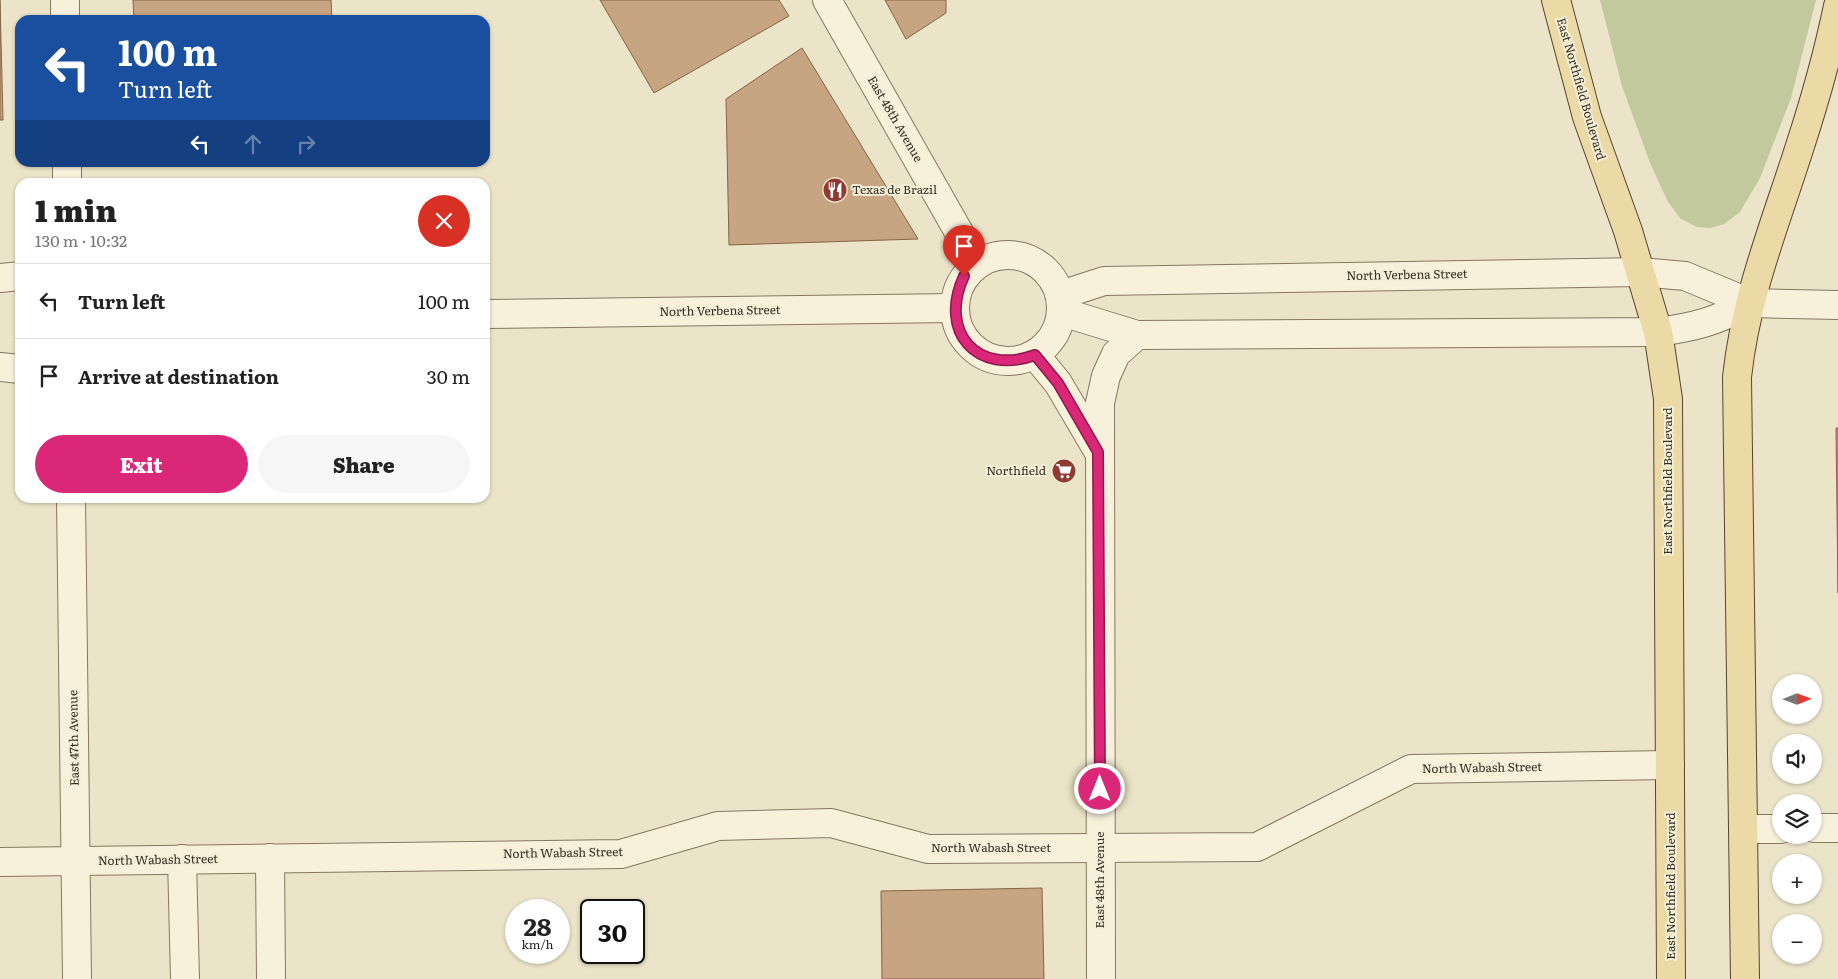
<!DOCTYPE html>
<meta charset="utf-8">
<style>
body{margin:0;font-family:Literata,serif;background:#f6f6f6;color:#222;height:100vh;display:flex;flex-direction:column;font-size:19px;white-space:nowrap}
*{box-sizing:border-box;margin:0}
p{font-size:16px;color:#767676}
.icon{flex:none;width:28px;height:28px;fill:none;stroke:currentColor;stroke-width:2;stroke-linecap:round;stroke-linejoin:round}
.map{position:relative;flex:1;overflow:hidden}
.drawer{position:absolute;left:15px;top:178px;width:475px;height:325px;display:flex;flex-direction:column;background:#fff;border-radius:15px;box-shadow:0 1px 4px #0004}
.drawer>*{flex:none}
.guide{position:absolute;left:15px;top:15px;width:475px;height:152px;border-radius:15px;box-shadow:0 1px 4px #0004;background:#1a4fa0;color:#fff;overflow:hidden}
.needle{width:32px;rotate:89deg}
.buttons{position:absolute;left:1772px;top:674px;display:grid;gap:10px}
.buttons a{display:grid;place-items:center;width:50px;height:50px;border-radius:50%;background:#fff;box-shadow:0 1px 4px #0004;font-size:25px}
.speed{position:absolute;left:505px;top:899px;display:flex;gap:10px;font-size:25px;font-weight:700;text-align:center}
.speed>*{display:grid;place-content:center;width:65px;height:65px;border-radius:50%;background:#fff;box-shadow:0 1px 4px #0004;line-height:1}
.speed small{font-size:12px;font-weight:400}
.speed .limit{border:2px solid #111;border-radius:8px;background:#fff;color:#111}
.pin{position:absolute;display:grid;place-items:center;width:42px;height:42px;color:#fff;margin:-51px -21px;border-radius:50% 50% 50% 0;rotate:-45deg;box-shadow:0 0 5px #0007}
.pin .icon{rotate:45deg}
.me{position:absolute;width:55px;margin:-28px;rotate:0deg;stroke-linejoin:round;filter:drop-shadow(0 0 4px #0008)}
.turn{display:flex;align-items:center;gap:18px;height:105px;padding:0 20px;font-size:22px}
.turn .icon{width:65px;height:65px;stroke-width:2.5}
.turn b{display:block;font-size:35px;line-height:42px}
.lanes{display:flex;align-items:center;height:48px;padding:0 20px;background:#0003;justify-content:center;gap:25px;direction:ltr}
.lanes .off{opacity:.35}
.round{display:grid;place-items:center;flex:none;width:52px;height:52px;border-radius:26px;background:#f6f6f6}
.summary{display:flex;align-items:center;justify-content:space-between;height:85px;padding:0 20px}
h1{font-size:30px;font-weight:800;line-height:38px}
.action{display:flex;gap:10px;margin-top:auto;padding:10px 20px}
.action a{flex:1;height:58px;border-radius:30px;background:#db2777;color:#fff;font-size:20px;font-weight:800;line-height:58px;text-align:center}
.action a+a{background:#f6f6f6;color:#222}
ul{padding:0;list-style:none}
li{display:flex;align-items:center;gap:15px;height:75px;padding:0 20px;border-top:1px solid #e0e0e0}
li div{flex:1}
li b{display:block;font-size:19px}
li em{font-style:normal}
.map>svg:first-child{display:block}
.green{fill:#c1c99d}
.building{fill:#c7a482;stroke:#846447}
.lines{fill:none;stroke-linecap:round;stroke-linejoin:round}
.minor-casing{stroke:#87775f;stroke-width:30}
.major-casing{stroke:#554533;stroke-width:30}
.minor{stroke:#f7f1dc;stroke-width:28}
.major{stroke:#ebdaa5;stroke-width:28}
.route-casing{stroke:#8e194d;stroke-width:12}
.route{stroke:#db2777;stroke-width:9}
.labels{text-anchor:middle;stroke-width:4;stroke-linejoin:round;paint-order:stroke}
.street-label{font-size:12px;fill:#382e21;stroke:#f3eed8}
.poi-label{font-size:12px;fill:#382e21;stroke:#f3eed8;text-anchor:start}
</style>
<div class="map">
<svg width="1838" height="979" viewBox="0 0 1838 979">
<rect width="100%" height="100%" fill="#ece4c9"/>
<path class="green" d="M1600,0H1816L1791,98L1760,178L1740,212L1724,224L1710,228L1697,227L1681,219L1668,202L1650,163L1622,86Z"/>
<g class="building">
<path d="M0,0L3,120H0Z"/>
<path d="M133,0H331L332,20H134Z"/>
<path d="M600,0H779L789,16L654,93Z"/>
<path d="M885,0H946V13L906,39Z"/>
<path d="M802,48L918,239L729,245L726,99Z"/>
<path d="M1836,428H1838V593Z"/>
<path d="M1042,888L1044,979H882L881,891Z"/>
</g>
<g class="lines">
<defs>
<g id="minor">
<path d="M65,0V20"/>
<path d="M827,0L977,264"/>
<path d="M67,162V182"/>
<circle cx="1008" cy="308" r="53"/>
<path d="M0,278L20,276"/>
<path d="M1061,295L1104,281L1640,272L1685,276L1750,303L1838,305"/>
<path d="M1062,312L1137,335L1658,332C1695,327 1717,321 1750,303"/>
<path d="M485,314L954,308"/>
<path d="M1035,355L1058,383L1098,451"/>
<path d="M0,367L20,369"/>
<path d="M71,498L77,979"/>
<path d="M1814,828H1838"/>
<path d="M1743,829H1781"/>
<path d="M270,858L271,979"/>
<path d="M182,859L185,979"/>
<path d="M0,862L621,854L718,826L831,823L928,849L1257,847L1411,769L1670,765"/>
<path d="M1101,979L1100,403L1106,376L1116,354L1137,335"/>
</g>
<g id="major">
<path d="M1556,0L1587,117L1628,231L1658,332L1668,399L1671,979"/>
<path d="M1745,979L1737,377C1746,294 1775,225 1800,146C1815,100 1828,54 1838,6"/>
</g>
</defs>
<use href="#minor" class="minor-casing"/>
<use href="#major" class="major-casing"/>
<use href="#minor" class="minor"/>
<use href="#major" class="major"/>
</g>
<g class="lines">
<defs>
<path id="route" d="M964,276C938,332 977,376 1035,355L1058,383L1098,452L1100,789"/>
</defs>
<use href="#route" class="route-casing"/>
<use href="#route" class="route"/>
</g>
<defs>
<symbol id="restaurant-disc" viewBox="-11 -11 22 22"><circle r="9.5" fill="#913a33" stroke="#f3eed8"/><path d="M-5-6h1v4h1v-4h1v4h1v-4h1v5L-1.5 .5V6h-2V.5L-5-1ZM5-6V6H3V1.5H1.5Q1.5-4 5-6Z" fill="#fff"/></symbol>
<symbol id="supermarket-disc" viewBox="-11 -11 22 22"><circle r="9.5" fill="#913a33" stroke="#f3eed8"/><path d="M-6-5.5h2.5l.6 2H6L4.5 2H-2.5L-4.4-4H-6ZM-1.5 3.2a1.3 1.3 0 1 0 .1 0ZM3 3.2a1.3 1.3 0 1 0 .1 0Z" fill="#fff"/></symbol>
</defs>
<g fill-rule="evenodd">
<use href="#restaurant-disc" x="821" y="176" width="28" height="28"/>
<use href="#supermarket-disc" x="1050" y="457" width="28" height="28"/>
</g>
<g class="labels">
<g class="street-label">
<text transform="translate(1581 89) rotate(74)" y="4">East Northfield Boulevard</text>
<text transform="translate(895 119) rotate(60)" y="4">East 48th Avenue</text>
<text transform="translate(1407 275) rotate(-1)" y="4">North Verbena Street</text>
<text transform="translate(720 311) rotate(-1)" y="4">North Verbena Street</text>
<text transform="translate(1668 481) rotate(-90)" y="4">East Northfield Boulevard</text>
<text transform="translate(74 738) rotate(-91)" y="4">East 47th Avenue</text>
<text transform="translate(1482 768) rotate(-1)" y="4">North Wabash Street</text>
<text x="991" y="852">North Wabash Street</text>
<text transform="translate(563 853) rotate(-1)" y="4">North Wabash Street</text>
<text transform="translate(158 860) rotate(-1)" y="4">North Wabash Street</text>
<text transform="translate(1100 880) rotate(-90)" y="4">East 48th Avenue</text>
<text transform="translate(1671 886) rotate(-90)" y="4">East Northfield Boulevard</text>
</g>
<g class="poi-label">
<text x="852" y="194">Texas de Brazil</text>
<text x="1046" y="475" text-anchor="end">Northfield</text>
</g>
</g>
</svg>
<div class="buttons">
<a><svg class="needle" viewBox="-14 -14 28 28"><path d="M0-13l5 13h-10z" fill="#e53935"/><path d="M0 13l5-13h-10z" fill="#767676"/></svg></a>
<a><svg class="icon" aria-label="sound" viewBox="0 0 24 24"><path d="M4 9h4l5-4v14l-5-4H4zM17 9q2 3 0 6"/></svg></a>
<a><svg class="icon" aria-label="layers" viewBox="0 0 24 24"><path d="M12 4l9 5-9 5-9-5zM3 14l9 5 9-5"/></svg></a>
<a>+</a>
<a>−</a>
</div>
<div class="speed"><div>28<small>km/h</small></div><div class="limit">30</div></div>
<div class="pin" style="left:964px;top:276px;background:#d93025"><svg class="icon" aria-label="arrive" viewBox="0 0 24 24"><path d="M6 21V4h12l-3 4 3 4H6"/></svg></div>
<svg class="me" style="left:1100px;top:789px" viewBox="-20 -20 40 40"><circle r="17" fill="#db2777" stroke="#fff" stroke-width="3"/><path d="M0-11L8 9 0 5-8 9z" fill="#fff"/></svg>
<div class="guide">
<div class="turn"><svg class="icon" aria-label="left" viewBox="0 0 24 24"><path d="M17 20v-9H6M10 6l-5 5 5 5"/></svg><div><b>100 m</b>Turn left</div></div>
<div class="lanes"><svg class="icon" aria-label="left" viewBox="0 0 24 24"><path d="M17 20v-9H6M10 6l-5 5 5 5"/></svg><svg class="icon off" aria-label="ahead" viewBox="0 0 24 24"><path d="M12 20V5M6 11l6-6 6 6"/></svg><svg class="icon off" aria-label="right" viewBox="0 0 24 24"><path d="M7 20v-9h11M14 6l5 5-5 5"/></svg></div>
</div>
<section class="drawer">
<div class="summary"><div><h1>1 min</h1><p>130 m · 10:32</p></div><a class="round" style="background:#d93025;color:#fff"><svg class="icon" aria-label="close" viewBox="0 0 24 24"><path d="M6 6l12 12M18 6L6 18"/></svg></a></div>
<ul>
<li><svg class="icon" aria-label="left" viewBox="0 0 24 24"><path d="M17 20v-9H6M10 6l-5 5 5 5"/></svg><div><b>Turn left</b></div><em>100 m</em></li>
<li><svg class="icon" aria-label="arrive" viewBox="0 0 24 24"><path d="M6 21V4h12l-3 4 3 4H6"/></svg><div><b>Arrive at destination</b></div><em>30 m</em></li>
</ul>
<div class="action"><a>Exit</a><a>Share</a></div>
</section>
</div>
